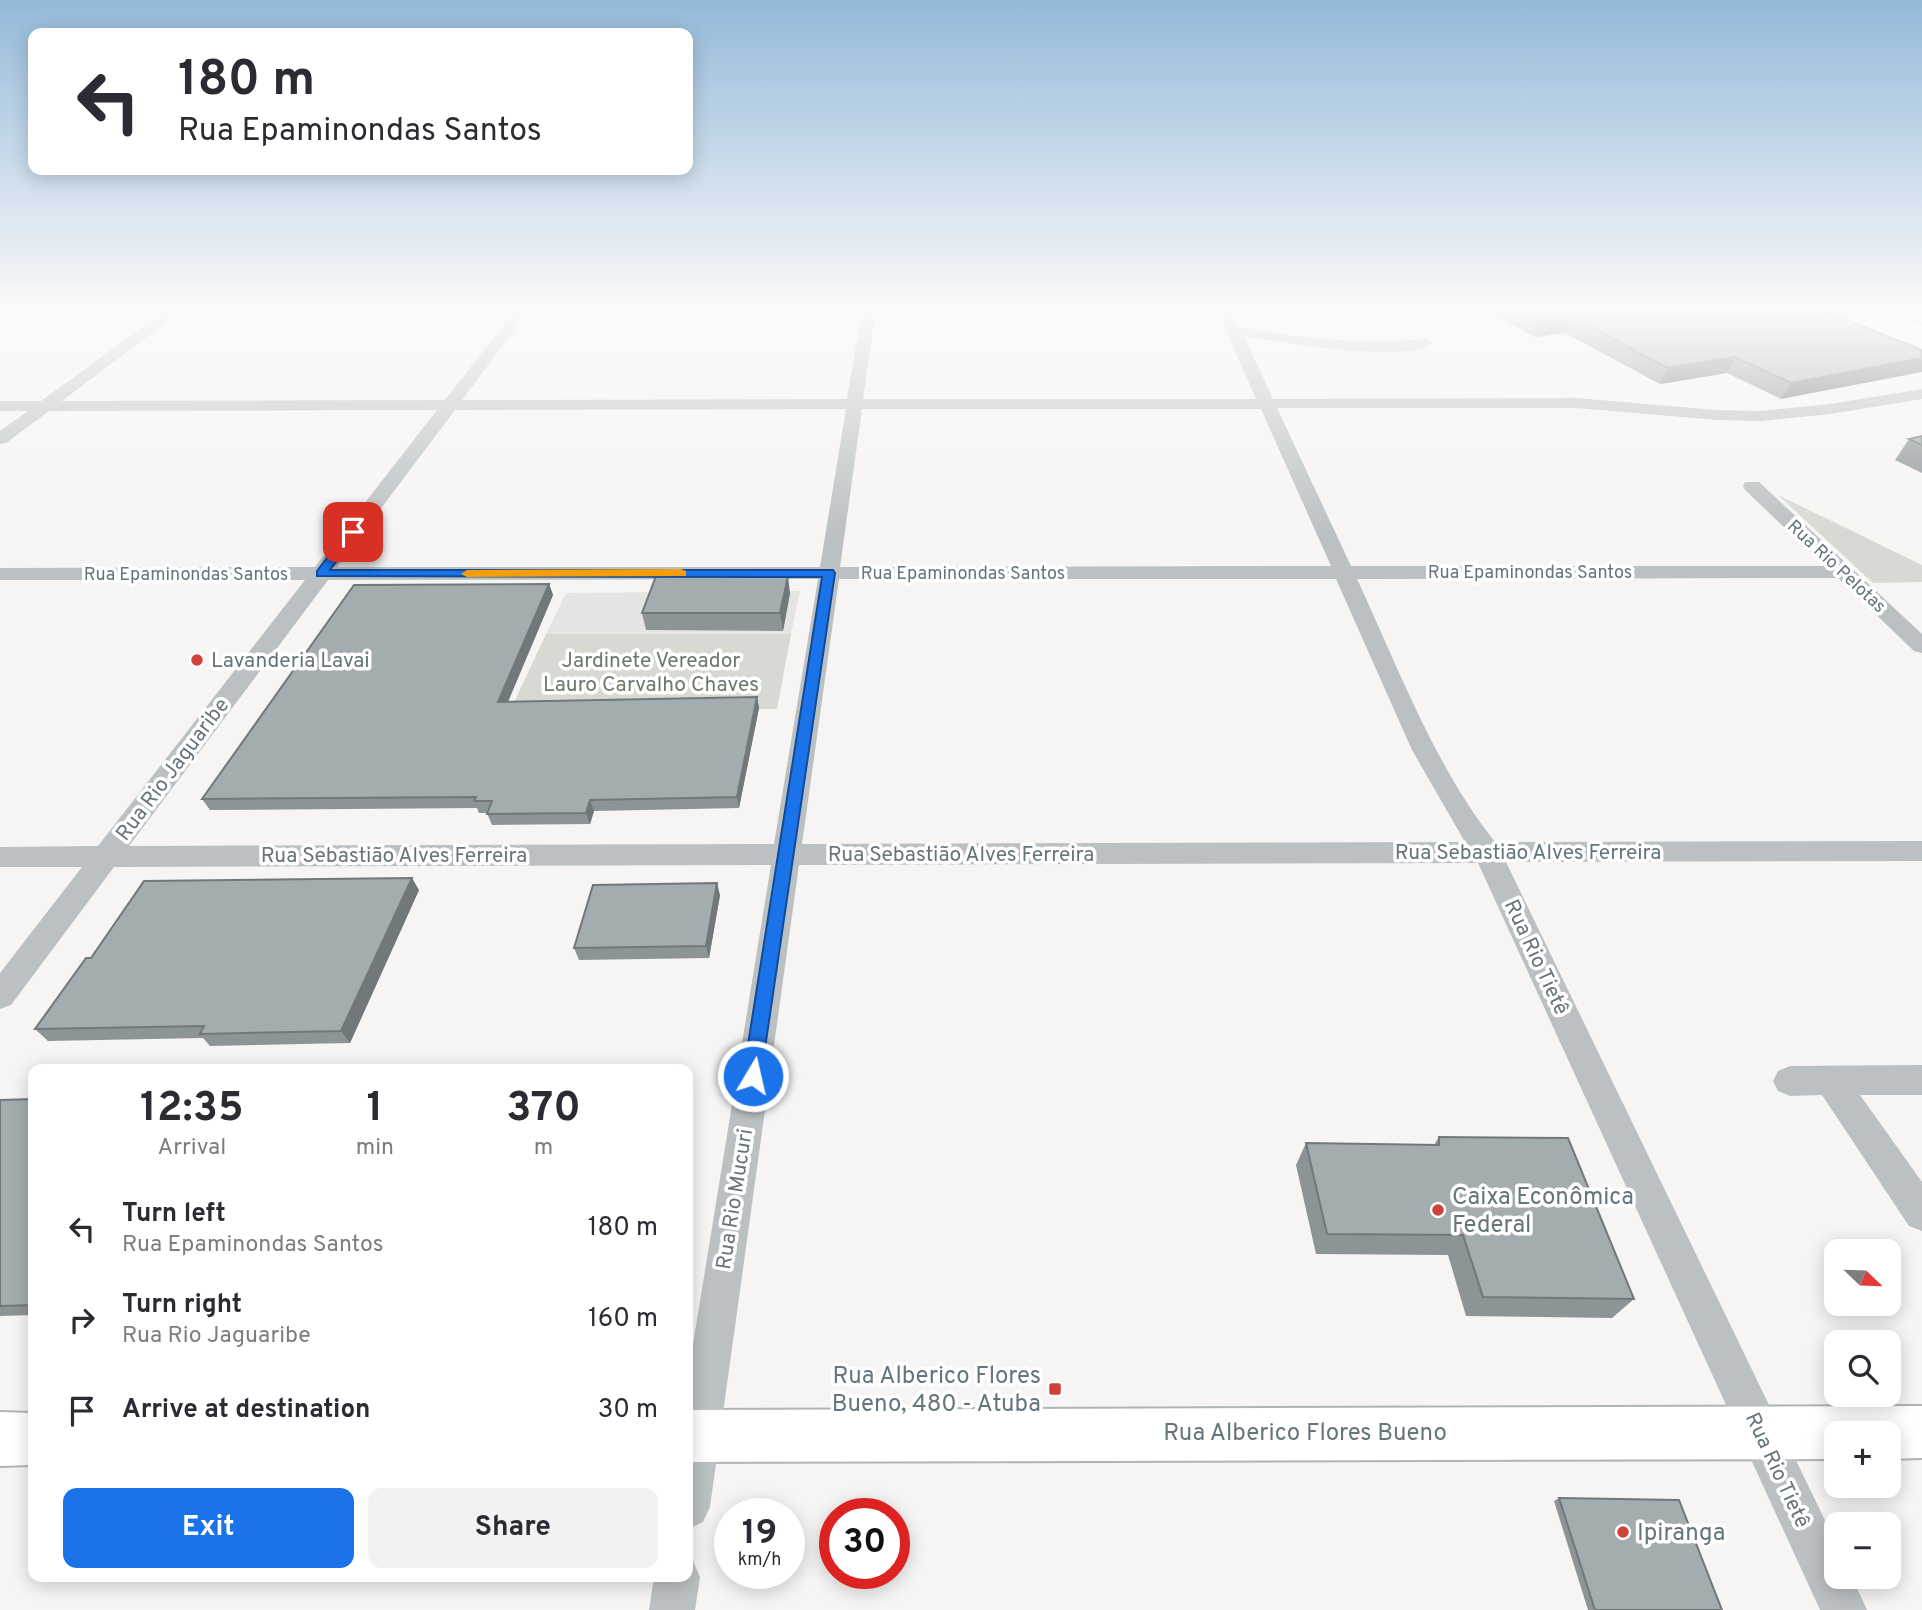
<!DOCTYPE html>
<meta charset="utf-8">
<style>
body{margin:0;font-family:Overpass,sans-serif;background:#f2f2f3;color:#2b2b33;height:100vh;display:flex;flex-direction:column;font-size:26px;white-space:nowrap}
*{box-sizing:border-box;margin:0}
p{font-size:23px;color:#7c7c81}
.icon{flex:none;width:38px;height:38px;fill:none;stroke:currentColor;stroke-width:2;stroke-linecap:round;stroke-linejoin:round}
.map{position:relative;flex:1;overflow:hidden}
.side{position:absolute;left:28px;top:1064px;width:665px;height:518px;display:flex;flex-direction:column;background:#fff;border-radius:14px;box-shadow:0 4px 18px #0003}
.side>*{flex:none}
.top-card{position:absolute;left:28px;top:28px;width:665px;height:147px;border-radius:14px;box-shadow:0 4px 18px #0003;background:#fff;color:#2b2b33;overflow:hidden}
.needle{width:46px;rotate:113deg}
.buttons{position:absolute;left:1824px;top:1239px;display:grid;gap:14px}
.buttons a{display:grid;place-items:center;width:77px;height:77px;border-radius:14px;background:#fff;box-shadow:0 4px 18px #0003;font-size:35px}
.speed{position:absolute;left:714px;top:1498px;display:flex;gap:14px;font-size:35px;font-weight:700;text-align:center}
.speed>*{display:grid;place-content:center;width:91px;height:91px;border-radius:50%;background:#fff;box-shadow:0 4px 18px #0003;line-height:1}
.speed small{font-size:18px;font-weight:400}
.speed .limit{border:10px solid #d22;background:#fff;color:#111}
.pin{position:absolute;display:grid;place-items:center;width:60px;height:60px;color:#fff;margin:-30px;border-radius:14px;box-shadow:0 4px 10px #0006}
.me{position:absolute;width:77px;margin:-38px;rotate:9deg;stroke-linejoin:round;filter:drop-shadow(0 0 5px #0008)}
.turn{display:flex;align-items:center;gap:24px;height:147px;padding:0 35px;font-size:32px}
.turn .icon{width:91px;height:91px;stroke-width:2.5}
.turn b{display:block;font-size:49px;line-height:60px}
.eta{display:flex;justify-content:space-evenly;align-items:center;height:119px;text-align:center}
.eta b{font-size:42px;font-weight:700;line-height:49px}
.cta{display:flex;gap:14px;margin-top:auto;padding:14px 35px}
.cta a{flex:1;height:80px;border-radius:14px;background:#1a73e8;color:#fff;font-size:28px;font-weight:700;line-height:80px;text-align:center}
.cta a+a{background:#f2f2f3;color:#2b2b33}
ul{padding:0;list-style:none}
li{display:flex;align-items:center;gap:21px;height:91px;padding:0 35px}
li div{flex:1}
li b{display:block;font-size:26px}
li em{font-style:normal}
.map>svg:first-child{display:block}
.built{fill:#e4e5e3}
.green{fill:#d7dad3}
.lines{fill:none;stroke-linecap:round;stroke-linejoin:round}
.major-casing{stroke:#afb4b7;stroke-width:4}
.highway-casing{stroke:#b1b5b7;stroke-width:4}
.minor{fill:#bbc0c2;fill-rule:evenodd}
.major{fill:#fff;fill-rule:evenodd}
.highway{fill:#fff;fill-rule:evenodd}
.wall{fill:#8c9496}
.shaded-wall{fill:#72787a}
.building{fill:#a3acaf;stroke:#72787a;stroke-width:2}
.route{fill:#1a73e8;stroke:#114b97;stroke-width:2}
.slow{fill:#f59e0b}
.poi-dot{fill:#ce423a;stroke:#fff;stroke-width:2.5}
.labels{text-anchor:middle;stroke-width:7;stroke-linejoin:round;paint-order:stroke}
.far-street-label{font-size:18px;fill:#64757b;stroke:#fff}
.poi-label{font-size:21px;fill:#64757b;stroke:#fff;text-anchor:start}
.park-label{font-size:21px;fill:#6d7866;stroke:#fff}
.street-label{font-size:21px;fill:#64757b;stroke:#fff}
.near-poi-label{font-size:24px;fill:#64757b;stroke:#fff;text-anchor:start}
.near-street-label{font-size:24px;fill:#64757b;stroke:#fff}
</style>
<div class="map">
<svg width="1922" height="1610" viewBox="0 0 1922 1610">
<rect width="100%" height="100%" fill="#f6f5f3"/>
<path class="built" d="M800,591L791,634H546L566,593Z"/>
<g class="green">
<path d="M1778,495L1922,565V582L1873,583Z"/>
<path d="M546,634H791L777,709H511Z"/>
</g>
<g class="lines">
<defs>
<g id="major">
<path d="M1824,309H1849L1922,338V351L1827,313Z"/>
<path d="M1922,1406V1458L1888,1459V1433H1836V1459L688,1462V1410Z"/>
<path d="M0,1412L33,1413V1465L0,1466Z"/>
</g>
<path id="highway" d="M1856,309H1884L1922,325V339L1859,313Z"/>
</defs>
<use href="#major" class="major-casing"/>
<use href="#highway" class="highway-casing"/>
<g class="minor">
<path d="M168,309H184L62,401L445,400L516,309H530L462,400L847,399L862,309H876L863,399H1256L1221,319L1214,309H1228L1239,327C1301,338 1362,345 1425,339L1432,343C1410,364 1276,342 1244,336L1273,399L1577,398L1717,410L1760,411L1830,404L1922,389V399L1830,414L1760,421L1717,420L1577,408H1277L1351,566H1825L1745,490L1743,486L1745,482H1759L1922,634V653L1914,651L1838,578L1357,579C1398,667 1434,765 1495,842L1922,841V861L1506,862L1836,1543V1577H1852L1867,1610H1820L1478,863L799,865L710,1507L703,1522L688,1529V1375L771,865L114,867L11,1005L0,1009V973L82,867H0V847L98,846L305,580H0V568L315,567L437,410L49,411L6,443L0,444V431L28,411H0V401H41ZM846,409L820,567H337L455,410ZM862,409H1261L1331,566L840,567ZM818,579L774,844L129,846L328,580ZM839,579H1336L1412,750L1465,842L802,844Z"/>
<path d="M1922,1065V1095H1860L1922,1182V1231L1909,1226L1822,1095L1790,1096L1778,1091L1773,1081L1778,1071L1790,1066Z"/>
<path d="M688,1559L693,1561L700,1577L695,1610H649L654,1577H688Z"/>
</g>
<use href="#major" class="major"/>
<use href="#highway" class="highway"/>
</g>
<g class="wall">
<path d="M1485,309H1819L1922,350L1781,399L1727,373L1660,384L1565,333L1535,337Z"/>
<path d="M1922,436V473L1895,460L1909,439Z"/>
<path d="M549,584L553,595L508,702L757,697L759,708L739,808L594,811L590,824L492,825L487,813H479L477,808L210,810L202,799Z"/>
<path d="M790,593L783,631L646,630L642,613Z"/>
<path d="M419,890L350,1043L210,1046L203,1038L48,1041L35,1029L91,958Z"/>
<path d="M720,895L709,958L579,960L574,948Z"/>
<path d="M33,1099V1315L0,1316V1100Z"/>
<path d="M1439,1137L1634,1299L1612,1318L1466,1316L1448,1255L1316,1254L1296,1165L1306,1143L1434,1145Z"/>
<path d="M1559,1498L1722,1610H1588L1554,1501Z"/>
</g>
<g class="shaded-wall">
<path d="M1572,317L1565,333L1535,337L1541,322Z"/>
<path d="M1735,357L1727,373L1660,384L1668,368Z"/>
<path d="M1922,358V372L1781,399L1791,383Z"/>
<path d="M788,576L790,593L783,631L780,613Z"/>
<path d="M549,584L553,595L503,713L498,702Z"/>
<path d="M757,697L759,708L739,808L737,797Z"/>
<path d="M590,800L594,811L590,824L586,813Z"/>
<path d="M412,878L419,890L350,1043L341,1031Z"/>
<path d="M717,883L720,895L709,958L706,946Z"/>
</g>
<g class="building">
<path d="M1518,309H1819L1922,350V358L1791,383L1735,357L1668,368L1572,317L1541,322Z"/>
<path d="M1922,436V445L1909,439Z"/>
<path d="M656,576H788L780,613H642Z"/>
<path d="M549,584L498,702L757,697L737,797L590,800L586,813L487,814L492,801H474L476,797L202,799L354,585Z"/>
<path d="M412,878L341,1031L200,1034L204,1026L35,1029L86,958H91L144,881Z"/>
<path d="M717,883L706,946L574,948L593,885Z"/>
<path d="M33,1099V1305L0,1306V1100Z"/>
<path d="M1439,1137L1568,1138L1634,1299L1483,1297L1463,1235L1327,1234L1306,1143L1439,1145Z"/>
<path d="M1559,1498L1679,1500L1722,1610H1595Z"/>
</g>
<linearGradient id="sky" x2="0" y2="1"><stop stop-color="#93b9d9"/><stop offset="0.58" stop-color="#fbfafa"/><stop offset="1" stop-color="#fbfafa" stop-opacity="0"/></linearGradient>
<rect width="1922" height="535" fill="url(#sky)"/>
<path class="route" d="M353,528L359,532L330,570H833L835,573L760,1082L753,1085L746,1082L743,1076L822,577L317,576V571L349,529Z"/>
<path class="slow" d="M681,569L686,571V576L467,577L461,574L467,570Z"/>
<g class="poi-dot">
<circle cx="197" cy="660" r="7"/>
<circle cx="1438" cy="1210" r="7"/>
<rect x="1048" y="1382" width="14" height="14" rx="3.5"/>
<circle cx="1623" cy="1532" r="7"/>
</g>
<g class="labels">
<g class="far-street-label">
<text transform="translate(1837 566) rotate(43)" y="6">Rua Rio Pelotas</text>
<text x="1530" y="578">Rua Epaminondas Santos</text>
<text x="963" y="579">Rua Epaminondas Santos</text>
<text x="186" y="580">Rua Epaminondas Santos</text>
</g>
<g class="poi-label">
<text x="211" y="667">Lavanderia Lavai</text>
</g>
<g class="park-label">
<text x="651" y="667">Jardinete Vereador<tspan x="651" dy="24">Lauro Carvalho Chaves</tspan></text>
</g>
<g class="street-label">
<text transform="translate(172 769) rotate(-53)" y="7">Rua Rio Jaguaribe</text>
<text x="1528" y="859">Rua Sebastião Alves Ferreira</text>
<text x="961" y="861">Rua Sebastião Alves Ferreira</text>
<text x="394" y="862">Rua Sebastião Alves Ferreira</text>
<text transform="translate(1537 957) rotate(65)" y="7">Rua Rio Tietê</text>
<text transform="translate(734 1199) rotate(-81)" y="7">Rua Rio Mucuri</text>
<text transform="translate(1778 1470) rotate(65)" y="7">Rua Rio Tietê</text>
</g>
<g class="near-poi-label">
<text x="1452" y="1204">Caixa Econômica<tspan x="1452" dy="28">Federal</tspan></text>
<text x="1041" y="1383" text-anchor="end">Rua Alberico Flores<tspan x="1041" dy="28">Bueno, 480 - Atuba</tspan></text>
<text x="1637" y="1540">Ipiranga</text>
</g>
<g class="near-street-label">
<text x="1305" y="1440">Rua Alberico Flores Bueno</text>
</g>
</g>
</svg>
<div class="buttons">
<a><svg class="needle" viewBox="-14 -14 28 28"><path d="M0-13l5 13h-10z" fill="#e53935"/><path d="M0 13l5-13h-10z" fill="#7c7c81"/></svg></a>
<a><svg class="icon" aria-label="search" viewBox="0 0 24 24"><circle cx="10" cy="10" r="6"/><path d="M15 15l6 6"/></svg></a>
<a>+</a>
<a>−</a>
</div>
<div class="speed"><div>19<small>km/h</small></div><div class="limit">30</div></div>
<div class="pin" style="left:353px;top:532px;background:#d93025"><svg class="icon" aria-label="arrive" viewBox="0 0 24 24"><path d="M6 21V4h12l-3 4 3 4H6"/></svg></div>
<svg class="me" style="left:753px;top:1076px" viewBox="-20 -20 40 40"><circle r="17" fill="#1a73e8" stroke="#fff" stroke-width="3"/><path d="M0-11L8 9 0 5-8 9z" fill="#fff"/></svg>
<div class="top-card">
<div class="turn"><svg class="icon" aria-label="left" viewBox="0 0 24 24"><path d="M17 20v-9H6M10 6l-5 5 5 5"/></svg><div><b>180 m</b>Rua Epaminondas Santos</div></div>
</div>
<section class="side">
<div class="eta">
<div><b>12:35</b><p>Arrival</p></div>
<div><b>1</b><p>min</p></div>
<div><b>370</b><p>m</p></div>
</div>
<ul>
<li><svg class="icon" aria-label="left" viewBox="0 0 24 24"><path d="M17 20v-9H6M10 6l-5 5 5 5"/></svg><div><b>Turn left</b><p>Rua Epaminondas Santos</p></div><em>180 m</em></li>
<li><svg class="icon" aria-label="right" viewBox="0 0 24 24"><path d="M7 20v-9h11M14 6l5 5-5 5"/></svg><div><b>Turn right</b><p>Rua Rio Jaguaribe</p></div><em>160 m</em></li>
<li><svg class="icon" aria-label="arrive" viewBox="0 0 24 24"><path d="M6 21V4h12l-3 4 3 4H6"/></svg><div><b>Arrive at destination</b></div><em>30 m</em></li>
</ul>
<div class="cta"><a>Exit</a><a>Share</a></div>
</section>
</div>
